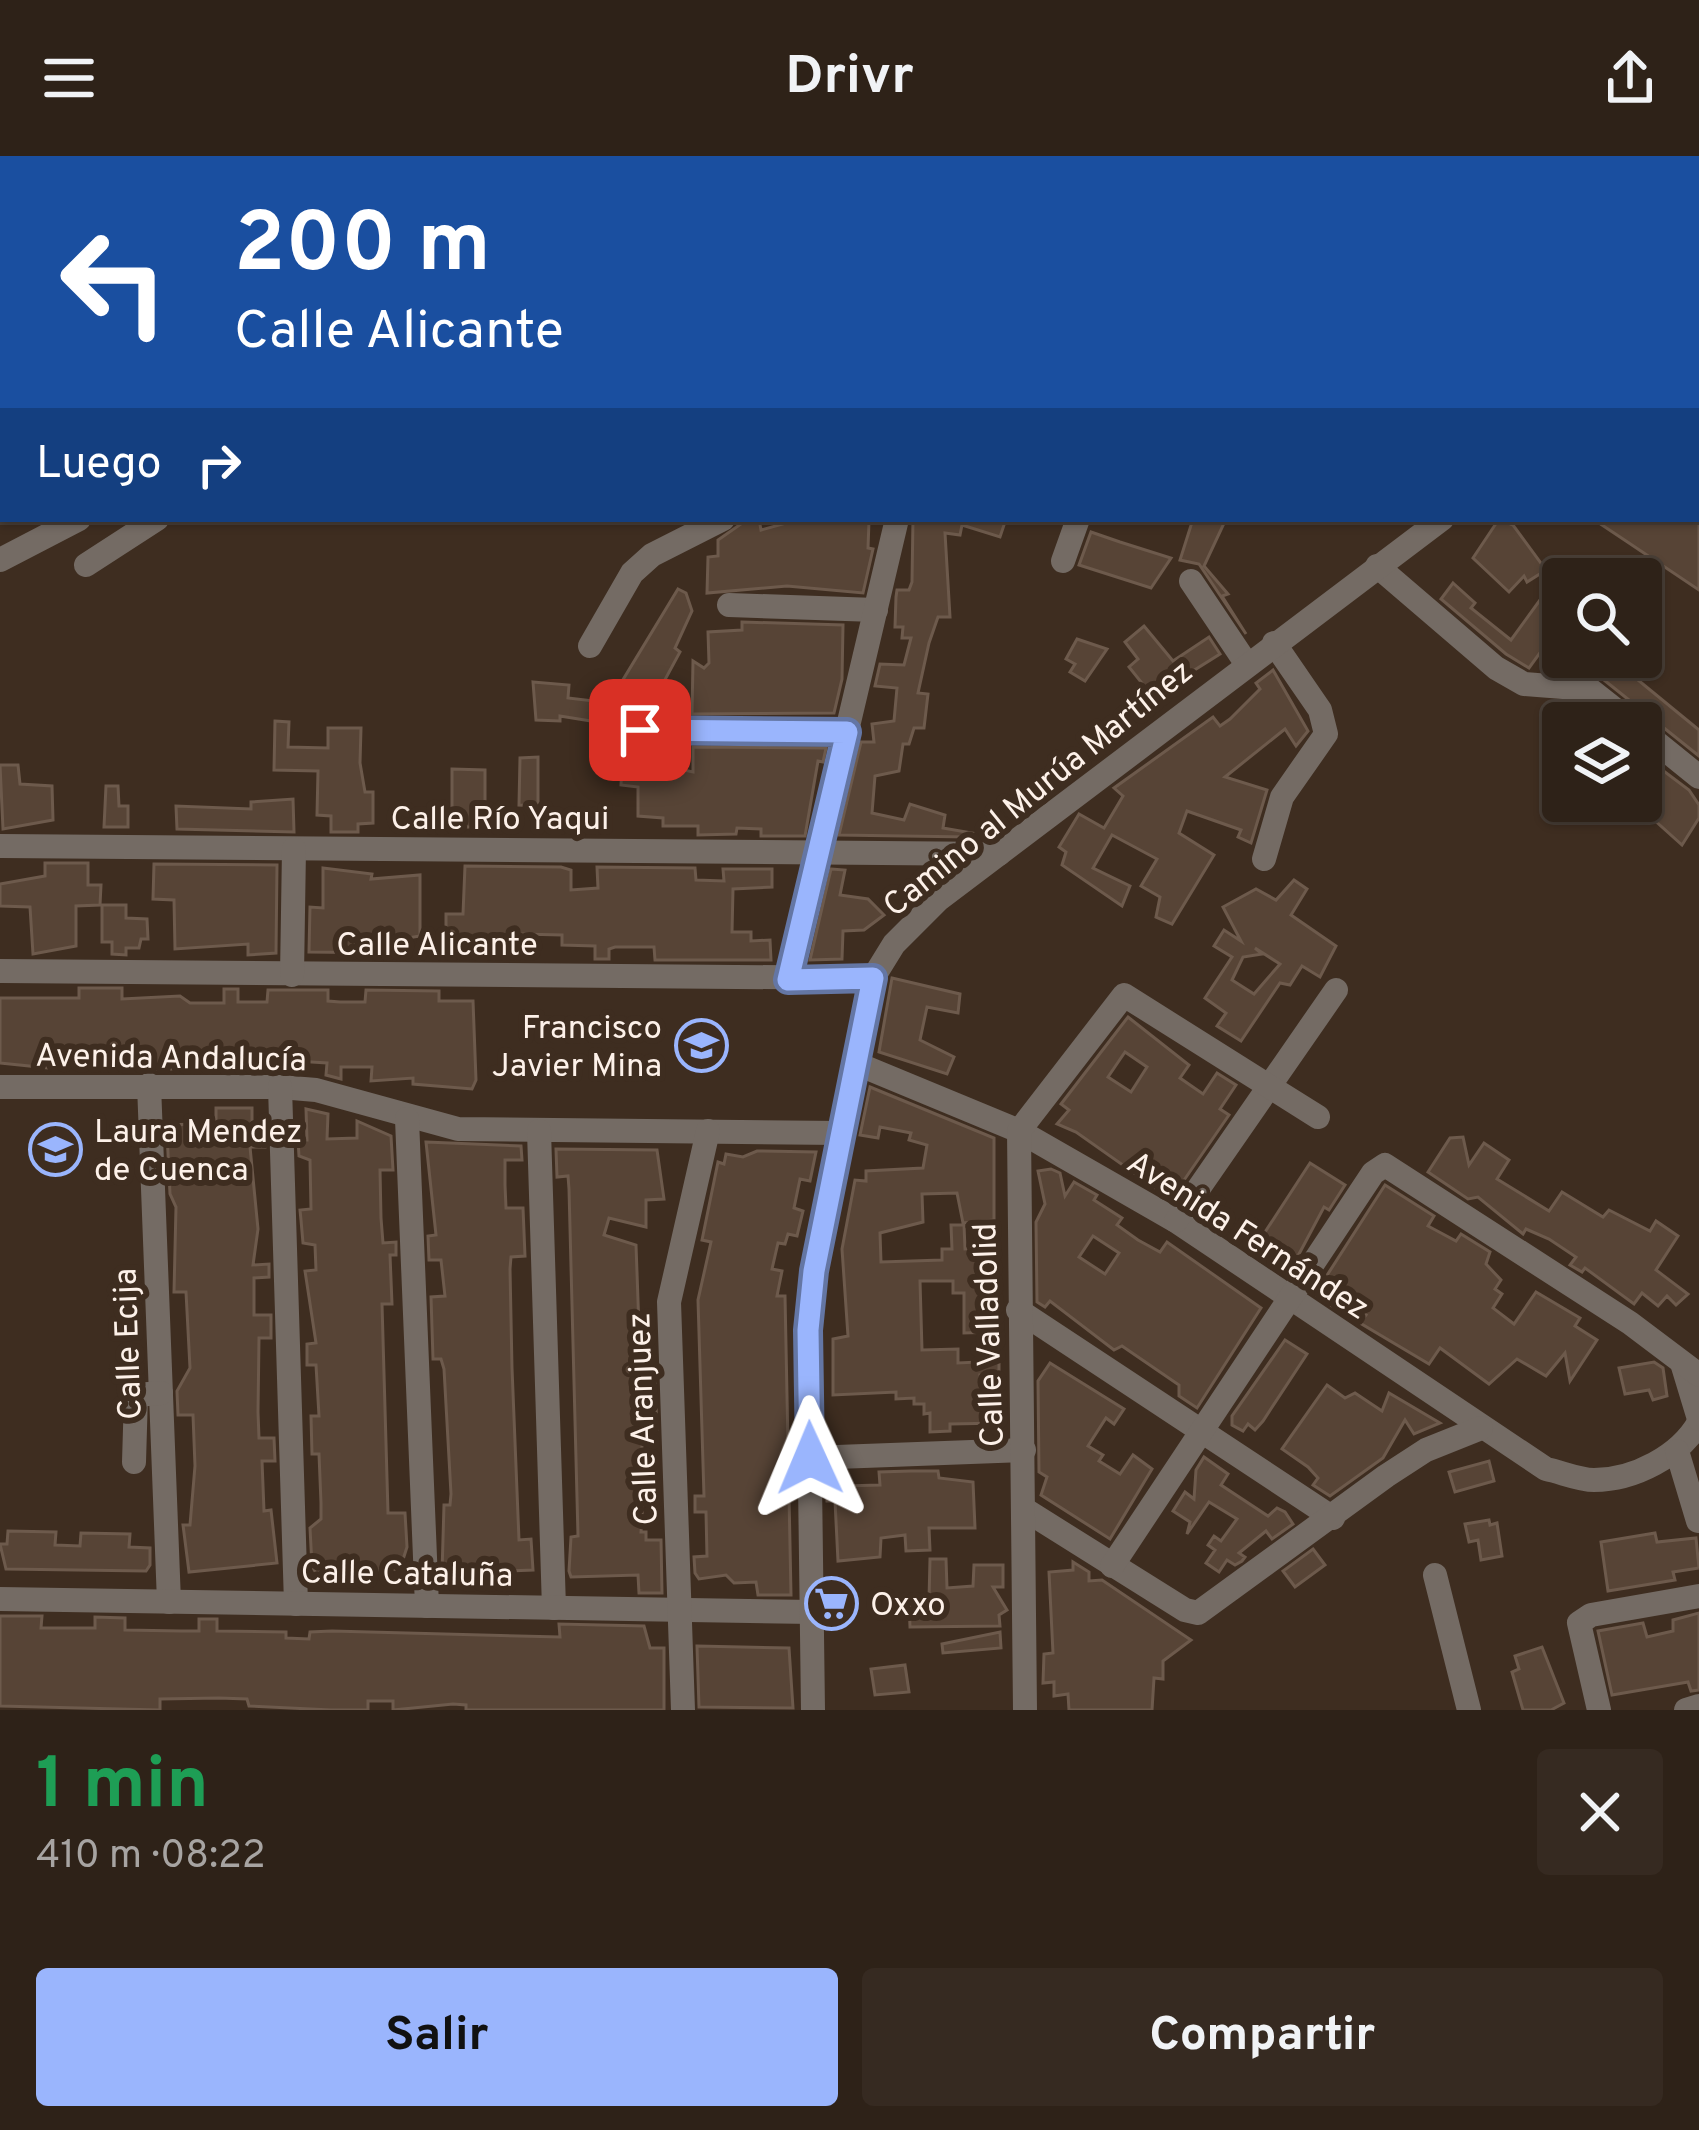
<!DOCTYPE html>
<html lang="es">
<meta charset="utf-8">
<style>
body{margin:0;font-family:Overpass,sans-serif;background:#362a21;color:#f1f3f6;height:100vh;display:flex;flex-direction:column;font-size:45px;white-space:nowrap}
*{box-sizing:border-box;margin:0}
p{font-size:39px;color:#a7a4a2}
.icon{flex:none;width:66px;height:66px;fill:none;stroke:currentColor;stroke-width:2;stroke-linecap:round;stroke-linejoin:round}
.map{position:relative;height:1554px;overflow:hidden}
.details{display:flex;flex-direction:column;background:#2e2218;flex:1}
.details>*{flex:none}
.guide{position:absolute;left:0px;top:0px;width:1701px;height:366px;box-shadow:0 3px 9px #0004,0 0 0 3px #493f37;background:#1a4fa0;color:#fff;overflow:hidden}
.tools{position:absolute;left:1542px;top:402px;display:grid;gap:24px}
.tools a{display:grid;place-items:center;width:120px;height:120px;border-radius:12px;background:#2e2218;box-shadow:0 3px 9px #0004,0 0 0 3px #493f37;font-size:60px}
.pin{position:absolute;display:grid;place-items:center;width:102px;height:102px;color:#fff;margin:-51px;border-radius:24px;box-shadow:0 6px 18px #0006}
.me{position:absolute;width:132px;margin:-66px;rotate:359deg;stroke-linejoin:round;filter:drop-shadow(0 0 9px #0008)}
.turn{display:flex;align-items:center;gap:42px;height:252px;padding:0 36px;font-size:54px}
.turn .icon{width:156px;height:156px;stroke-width:2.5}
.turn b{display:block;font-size:84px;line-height:102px}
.then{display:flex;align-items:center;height:114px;padding:0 36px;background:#0003;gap:24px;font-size:45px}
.round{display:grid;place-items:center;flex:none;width:126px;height:126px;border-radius:12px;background:#362a21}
.summary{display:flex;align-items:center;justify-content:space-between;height:204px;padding:0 36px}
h1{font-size:72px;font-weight:700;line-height:90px;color:#1e9e55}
.primary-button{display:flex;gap:24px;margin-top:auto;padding:24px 36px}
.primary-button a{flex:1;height:138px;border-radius:12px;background:#9ab5fd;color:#111;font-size:48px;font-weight:700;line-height:138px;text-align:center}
.primary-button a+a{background:#362a21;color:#f1f3f6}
header{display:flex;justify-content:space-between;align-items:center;height:156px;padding:0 36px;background:#2e2218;font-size:54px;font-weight:700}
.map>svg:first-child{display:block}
.water{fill:#a55e1b;stroke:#bf8a59;stroke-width:3}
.building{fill:#574436;stroke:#6d5a4c;stroke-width:3;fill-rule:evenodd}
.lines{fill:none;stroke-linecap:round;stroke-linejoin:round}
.minor{stroke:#746b64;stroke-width:24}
.highway{stroke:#d0baaa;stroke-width:36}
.route-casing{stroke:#6476a4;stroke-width:30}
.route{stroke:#9ab5fd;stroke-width:21}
.labels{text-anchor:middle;stroke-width:12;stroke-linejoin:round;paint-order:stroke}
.street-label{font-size:33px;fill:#fdf1e9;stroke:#3e2d20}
.poi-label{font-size:33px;fill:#fdf1e9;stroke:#3e2d20;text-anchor:start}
</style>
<header><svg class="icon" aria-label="menu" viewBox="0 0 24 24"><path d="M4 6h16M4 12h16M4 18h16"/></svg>Drivr<svg class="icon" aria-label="share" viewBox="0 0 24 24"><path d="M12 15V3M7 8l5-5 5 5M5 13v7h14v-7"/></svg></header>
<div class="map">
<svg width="1699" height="1554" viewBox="0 0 1699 1554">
<rect width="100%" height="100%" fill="#3e2d20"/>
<path class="water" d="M445,0H1110L1119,3H435Z"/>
<g class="building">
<path d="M748,363H759L761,374L797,364L869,365L868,392L873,393L863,437L787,430L707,437L708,401L718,400V384Z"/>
<path d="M913,363H1006L1000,381L962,369L960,379L945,377L950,461H938L929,487L918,537L928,538L924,572H914L909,588H903L899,615L875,620L872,657L904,664L910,648L945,659L943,672L972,677L969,681L839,679L861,586H874L872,568L894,565L897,532L875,530L880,508L904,509L911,482H902L903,471H895L896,441L897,434H909L912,426Z"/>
<path d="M1193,363H1226L1204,410L1228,438L1222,440L1246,478L1199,408L1180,404Z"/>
<path d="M1499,363L1513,369L1546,414L1527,426L1524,420L1509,436L1473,402Z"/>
<path d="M1593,363H1699V434L1626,385Z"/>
<path d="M1091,376L1120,386L1171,402L1151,432L1079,409Z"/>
<path d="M1453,427L1475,447L1471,452L1511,484L1540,444L1563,462V501L1547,487L1529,512L1506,498L1441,443Z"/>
<path d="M678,433L686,437L692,455L675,492L680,496L654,544L621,527Z"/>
<path d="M742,466L843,469L842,523L834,557L692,558L693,505L704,512L709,507L708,476L742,474Z"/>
<path d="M1144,470L1173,505L1209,481L1220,498L1193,515L1196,519L1185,528L1179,521L1166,531L1161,524L1149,536L1129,511L1138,503L1125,486Z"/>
<path d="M1077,483L1107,493L1085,525L1070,516L1075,508L1066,503Z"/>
<path d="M1563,501H1610L1699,574V600L1599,520L1580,516Z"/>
<path d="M1273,514L1308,575L1296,590L1285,573L1225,621L1267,634L1251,687L1238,681L1241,674L1187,655L1179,677L1214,699L1172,768L1156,761L1160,741L1141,730L1157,703L1112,679L1093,712L1130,730L1122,750L1062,709L1066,696L1059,691L1079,658L1104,672L1123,640L1114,632L1213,561L1220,570L1230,563L1260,533L1256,527Z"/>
<path d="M533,526L569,529L568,542L594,545L591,565L560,560V565L536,564Z"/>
<path d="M275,565L289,566L288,591L328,592V572H361L360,607L365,636H373V667L358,668V676H331V660L317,659L318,615L274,614Z"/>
<path d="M618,582L653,591V601H664V610L693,616V591L826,592L823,606L818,605L805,680H761V673L737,672L736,678L698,679V670H663V662L638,660V631L621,629L622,608H615Z"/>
<path d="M1641,598L1689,634L1699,649V662L1682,689L1641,652Z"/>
<path d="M538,601V650L519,649L520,602Z"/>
<path d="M0,609H18L20,628L52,630L53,664L3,673Z"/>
<path d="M452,613L485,614V671H452Z"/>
<path d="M106,630H118L119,650H128V671H104Z"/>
<path d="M293,643L294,676L177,673L176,650L251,653V646Z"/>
<path d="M45,707H88V729H101L100,749L76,750V790L33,798L30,751L0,750V728L45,720Z"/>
<path d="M154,708L277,709L276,797L248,799V788L175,793L174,744L153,743Z"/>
<path d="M465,710L561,711L571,714V734L598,732L597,711L695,712L696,724L724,725L723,713H772V731L733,733L732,776H751V785L770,784L771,804H655L654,791H615L609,793V803H595V790L562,789V779L521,778V792L463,797V780H446V758H463Z"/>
<path d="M323,712L372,718L371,723L420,719V780L395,784V797L309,796L310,751L323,752Z"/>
<path d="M831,713L845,714L840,739L868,743L884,759L864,774L843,775L842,803L810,804Z"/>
<path d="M1294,724L1307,733L1291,759L1336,790L1320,821L1302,810L1290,829L1280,827L1241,885L1217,870L1226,857L1205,842L1232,801L1214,790L1224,774L1241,785L1223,751L1256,733L1276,744ZM1255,792L1280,808L1254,838L1232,824L1243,801L1262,798Z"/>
<path d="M102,749H126V762L147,763L148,783H141L139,792H126V799L112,798V786H102Z"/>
<path d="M892,822L960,838L958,857L927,851L920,884L954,901L947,918L879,896Z"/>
<path d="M79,832H122V843L180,840L190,847H224V833H238V846H267L268,834H328V845L340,846H365L366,834L439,835V845H473L476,924L472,933L413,928V922L371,925L372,911H341V923L326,919L327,907L296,905V916L223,914L208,910V900H179V913H150V899L49,904V912L0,907V842H79Z"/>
<path d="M1128,861L1189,909L1180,922L1203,938L1217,917L1236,929L1220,953L1229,959L1171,1043L1076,976L1057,968L1069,954L1061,948ZM1125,896L1147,911L1131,936L1108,921Z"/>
<path d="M870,931L994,982V1064L963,1067L957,1037L922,1038L923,1066L880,1077L881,1106L942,1104V1093H952L951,1069H964L965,1093L977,1092L978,1128L991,1127L994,1176L964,1177V1137H953V1125H920L922,1194L958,1193V1207L999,1205V1219H980L981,1250L1001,1249L1002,1267L950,1268V1275L930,1276V1257L924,1258V1248H914V1242L896,1243V1236L833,1239V1183L848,1180L842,1093L855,1024L866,1025V1015L923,1012L927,989L909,984L911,977L880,971L878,982L860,979Z"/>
<path d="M216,952H252V966L265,965V991H250L258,1073L253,1109L269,1108V1121L254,1122V1159H271V1182H259L258,1256L259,1282H274L275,1305H262L264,1355L271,1354L277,1407L189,1416L183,1369H190L195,1310L193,1259H178L177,1235L190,1212L186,1136H174L176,1051L170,1038L167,977L169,969L216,967Z"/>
<path d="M306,953L328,958L327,983L357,982V965L391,980L393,1014H380L381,1062L383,1087L396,1086V1099H390L392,1148H382L388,1357H405L407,1391L400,1413L316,1417L312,1410L310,1372L321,1363V1347L319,1298H312L311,1260H319L316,1209H307V1188L316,1187L305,1115L316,1114L315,1089L303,1087L301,1064L300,1054L311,1053L310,1004L299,1000L298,984H307Z"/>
<path d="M1463,981L1469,1009L1484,987L1509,1004L1497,1023L1549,1055L1562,1036L1603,1061L1609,1054L1650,1075L1656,1065L1678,1080L1656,1114L1688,1138L1676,1149L1667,1140L1658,1150L1642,1137L1634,1148L1585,1112L1582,1116L1570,1109L1576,1101L1549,1083L1526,1073L1523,1078L1478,1041L1468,1043L1428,1016L1450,982Z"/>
<path d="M426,986L521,990L522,1004H505V1029L506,1052H523L525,1100L511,1101L510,1113L512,1212L519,1384L531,1383L533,1414L479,1416V1422H444L442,1417L444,1349H450L451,1338L444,1213L441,1203H433L431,1141L445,1140L441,1104H429L428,1080L436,1079Z"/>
<path d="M556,993L657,994L664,1043L646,1044V1071L609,1062L604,1079L636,1089L641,1227H655L657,1273L642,1274V1297L638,1298L639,1327L644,1326L641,1376H646V1384H661L662,1437H639L638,1419L571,1421L569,1415L571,1381L578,1380L569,1033L568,1020L557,1021Z"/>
<path d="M757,995L816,996L810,1025L800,1023L794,1052L803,1055L797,1080L788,1078L785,1088L778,1087L772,1113L782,1115L777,1140H785L791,1439H758L756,1426L734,1427L726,1419L699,1423L695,1417L694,1401L707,1400L706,1356H695V1340H704L698,1144L711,1086L702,1084L718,1006L724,1008L726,998L743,1001Z"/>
<path d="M1310,1007L1345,1029L1329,1054L1324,1051L1299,1098L1284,1114L1254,1093Z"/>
<path d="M1051,1013L1060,1017L1065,1040L1074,1026L1097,1039L1094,1044L1122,1062L1117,1069L1138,1084L1160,1096L1167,1086L1261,1152L1197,1252L1179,1240V1229L1122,1190L1114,1194L1050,1145L1045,1151L1037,1146L1036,1066L1045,1048L1038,1015ZM1093,1080L1119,1097L1105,1118L1079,1101Z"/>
<path d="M1385,1029L1434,1060L1428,1070L1456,1085L1461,1078L1490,1096L1486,1108L1501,1124L1495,1133L1502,1138L1493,1152L1514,1168L1536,1136L1580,1162L1575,1170L1597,1184L1570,1225L1565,1197L1546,1220L1517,1203L1489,1228L1440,1192L1429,1208L1360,1167L1366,1159L1340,1143L1335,1152L1315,1138Z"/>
<path d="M1285,1184L1307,1198L1263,1265L1255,1274L1248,1268L1243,1275L1232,1269V1260Z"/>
<path d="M1654,1206L1663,1212L1667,1240L1653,1244L1649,1234L1625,1238L1619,1212Z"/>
<path d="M1050,1207L1124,1253L1114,1268L1106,1262L1088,1290L1103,1299L1099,1305L1120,1318L1133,1299L1152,1313L1110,1383L1041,1339L1047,1321L1039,1316L1038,1225Z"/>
<path d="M1327,1229L1345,1242L1355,1237L1382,1255L1389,1237L1440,1267L1414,1278L1405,1264L1383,1302L1330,1340L1313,1329L1318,1322L1308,1311L1282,1293Z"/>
<path d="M1204,1301L1228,1318L1221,1329L1268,1360L1277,1352L1285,1356L1293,1368L1272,1383L1266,1375L1239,1397L1245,1401L1242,1405L1235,1409L1227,1404L1219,1416L1206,1407L1215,1394L1208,1389L1214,1380L1221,1385L1237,1363L1209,1346L1187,1378L1190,1366L1173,1355L1185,1336L1194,1343L1196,1314Z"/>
<path d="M1489,1305L1494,1325L1455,1336L1449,1316Z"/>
<path d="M911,1315H938L939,1322L973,1326L975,1372H929L930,1394L906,1395L905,1379L881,1382L880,1401L838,1405L835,1345H827L826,1318L843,1317L844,1330L880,1329L879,1316Z"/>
<path d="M1489,1364L1490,1369L1497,1367L1502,1400L1481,1404L1478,1384L1469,1386L1465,1368Z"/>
<path d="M8,1375L56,1376L55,1389L80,1390L81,1377L130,1378L129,1391L150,1392V1409L146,1415L6,1413L0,1388H7Z"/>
<path d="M1655,1377L1657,1386L1696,1382L1699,1412L1673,1416L1675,1424L1608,1435L1601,1386Z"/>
<path d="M1313,1393L1325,1409L1295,1431L1283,1415Z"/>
<path d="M930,1403H946L947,1432L973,1430L974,1409H1003V1431H993L1007,1454L999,1459L1000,1470L910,1471L909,1445L929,1444Z"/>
<path d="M1073,1406L1089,1416V1425L1102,1424L1191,1484L1163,1505V1523L1154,1522L1152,1554H1069L1068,1538L1054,1540V1526L1043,1527L1044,1498L1053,1497L1049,1416L1073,1414Z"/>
<path d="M1699,1457V1534L1691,1535L1688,1526L1612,1539L1598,1475L1643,1467L1647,1481L1673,1475V1464Z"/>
<path d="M0,1460H42L41,1472H95V1461L125,1462V1474L181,1475H199V1463H217V1475L286,1476V1482L309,1483L310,1476L332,1475L560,1481L559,1468L644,1470L650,1492H664V1554H466V1549L453,1548L393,1554V1545H368V1554H331L249,1550L247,1543L219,1542L160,1543V1554L0,1550Z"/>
<path d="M1000,1476L1001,1492L943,1497L942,1488Z"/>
<path d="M697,1490L789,1492L793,1552L699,1551Z"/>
<path d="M1542,1491L1564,1547L1551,1554H1523L1512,1516L1519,1513L1515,1500Z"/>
<path d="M905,1509L909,1536L875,1539L871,1513Z"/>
</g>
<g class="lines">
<g class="minor">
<path d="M1299,0L1306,3"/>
<path d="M1698,4H1699"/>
<path d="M1698,71H1699"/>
<path d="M1698,321L1699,322"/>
<path d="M0,404L79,363"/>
<path d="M1063,405L1078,363"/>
<path d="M86,409L157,363"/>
<path d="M1377,410L1496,512L1524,528L1589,533L1632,567"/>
<path d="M1191,425L1246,507"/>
<path d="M729,449L876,454"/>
<path d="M590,490L632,417L652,399L723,363"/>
<path d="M639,574L847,576"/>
<path d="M1641,574L1699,621"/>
<path d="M0,690L999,698"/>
<path d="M1264,703L1282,641L1326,578L1320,554L1274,487"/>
<path d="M0,815L873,822"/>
<path d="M292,819L294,693"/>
<path d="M788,824L897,363"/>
<path d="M855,907L1019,975L1176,1065L1546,1313C1561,1316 1579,1324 1594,1324C1634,1324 1680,1300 1699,1266"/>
<path d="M149,929L169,1446"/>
<path d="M0,931H280L316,934L458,973L840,977"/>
<path d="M280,931L296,1448"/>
<path d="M407,963L427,1450"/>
<path d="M539,975L554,1452"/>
<path d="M1176,1065L1336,834"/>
<path d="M1018,1154L1333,1362"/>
<path d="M1682,1207L1699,1263"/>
<path d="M1677,1295L1698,1365"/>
<path d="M810,1302L1024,1294"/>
<path d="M134,1306L136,1239L161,1237"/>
<path d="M1027,1355L1185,1454L1198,1457L1386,1320L1426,1294L1481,1272"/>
<path d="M1112,1410L1373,1017L1385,1009L1630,1167L1699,1219"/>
<path d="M1435,1419L1469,1554"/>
<path d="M0,1443L813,1456"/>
<path d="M683,1554L669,1146L708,975"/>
<path d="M813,1554L808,1174L814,1115L873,822L894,788L938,744L1442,363"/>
<path d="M1025,1554L1019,975L1124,839L1318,961"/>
<path d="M1599,1554L1579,1467L1591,1459L1699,1440"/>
<path d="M1686,1554L1699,1550"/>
</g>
<g class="highway">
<path d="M1173,0L1182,3"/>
<path d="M259,3L282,0"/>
<path d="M375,3L384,0"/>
<path d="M0,37H3"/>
<path d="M1698,112H1699"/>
<path d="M0,117L3,116"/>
<path d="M1698,278H1699"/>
<path d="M0,301L3,300"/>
</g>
</g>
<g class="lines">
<defs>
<path id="route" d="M640,574L847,576L788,824L873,822L814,1115L808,1174L810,1302"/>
</defs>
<use href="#route" class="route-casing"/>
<use href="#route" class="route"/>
</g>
<defs>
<symbol id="school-ring" viewBox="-11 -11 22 22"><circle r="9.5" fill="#3e2d20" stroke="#9ab5fd" stroke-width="1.5"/><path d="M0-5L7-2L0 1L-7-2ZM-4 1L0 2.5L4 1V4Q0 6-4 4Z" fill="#9ab5fd"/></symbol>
<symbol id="supermarket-ring" viewBox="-11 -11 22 22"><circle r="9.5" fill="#3e2d20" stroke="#9ab5fd" stroke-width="1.5"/><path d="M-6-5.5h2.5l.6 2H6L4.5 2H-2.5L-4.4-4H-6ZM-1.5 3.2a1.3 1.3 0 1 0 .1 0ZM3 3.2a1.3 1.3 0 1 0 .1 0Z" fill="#9ab5fd"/></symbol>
</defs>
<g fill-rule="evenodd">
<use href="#school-ring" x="672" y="860" width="59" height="59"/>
<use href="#school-ring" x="26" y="964" width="59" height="59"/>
<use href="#supermarket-ring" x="802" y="1418" width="59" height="59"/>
</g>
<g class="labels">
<g class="street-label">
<text transform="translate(1037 631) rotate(-39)" y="12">Camino al Murúa Martínez</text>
<text x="500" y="673">Calle Río Yaqui</text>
<text x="437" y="799">Calle Alicante</text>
<text transform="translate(171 900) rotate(1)" y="12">Avenida Andalucía</text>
<text transform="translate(1249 1078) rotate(33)" y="12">Avenida Fernández</text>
<text transform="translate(987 1179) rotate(-92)" y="12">Calle Valladolid</text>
<text transform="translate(126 1188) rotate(-92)" y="12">Calle Ecija</text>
<text transform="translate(641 1263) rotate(-92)" y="12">Calle Aranjuez</text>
<text transform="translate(407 1416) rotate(1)" y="12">Calle Cataluña</text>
</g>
<g class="poi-label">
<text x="662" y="882" text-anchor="end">Francisco<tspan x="662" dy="38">Javier Mina</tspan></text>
<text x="94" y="986">Laura Mendez<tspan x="94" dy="38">de Cuenca</tspan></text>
<text x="870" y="1459">Oxxo</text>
</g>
</g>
</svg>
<div class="tools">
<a><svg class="icon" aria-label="search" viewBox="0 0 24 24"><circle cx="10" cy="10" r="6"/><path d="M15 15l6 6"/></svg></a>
<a><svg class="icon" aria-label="layers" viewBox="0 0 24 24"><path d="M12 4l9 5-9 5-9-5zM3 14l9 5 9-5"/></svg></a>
</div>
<div class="pin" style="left:640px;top:574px;background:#d93025"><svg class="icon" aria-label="arrive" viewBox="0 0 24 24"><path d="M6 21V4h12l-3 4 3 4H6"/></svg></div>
<svg class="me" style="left:810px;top:1302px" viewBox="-20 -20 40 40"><path d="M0-17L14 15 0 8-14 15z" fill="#9ab5fd" stroke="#fff" stroke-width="4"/></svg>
<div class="guide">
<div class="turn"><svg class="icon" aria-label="left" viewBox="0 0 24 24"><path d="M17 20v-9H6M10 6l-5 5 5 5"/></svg><div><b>200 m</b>Calle Alicante</div></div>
<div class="then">Luego<svg class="icon" aria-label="right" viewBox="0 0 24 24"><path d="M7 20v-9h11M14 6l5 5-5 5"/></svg></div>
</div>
</div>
<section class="details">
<div class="summary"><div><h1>1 min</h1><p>410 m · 08:22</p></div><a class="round"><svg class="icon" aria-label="close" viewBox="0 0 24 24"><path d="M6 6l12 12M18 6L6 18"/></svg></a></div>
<div class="primary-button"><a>Salir</a><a>Compartir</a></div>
</section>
